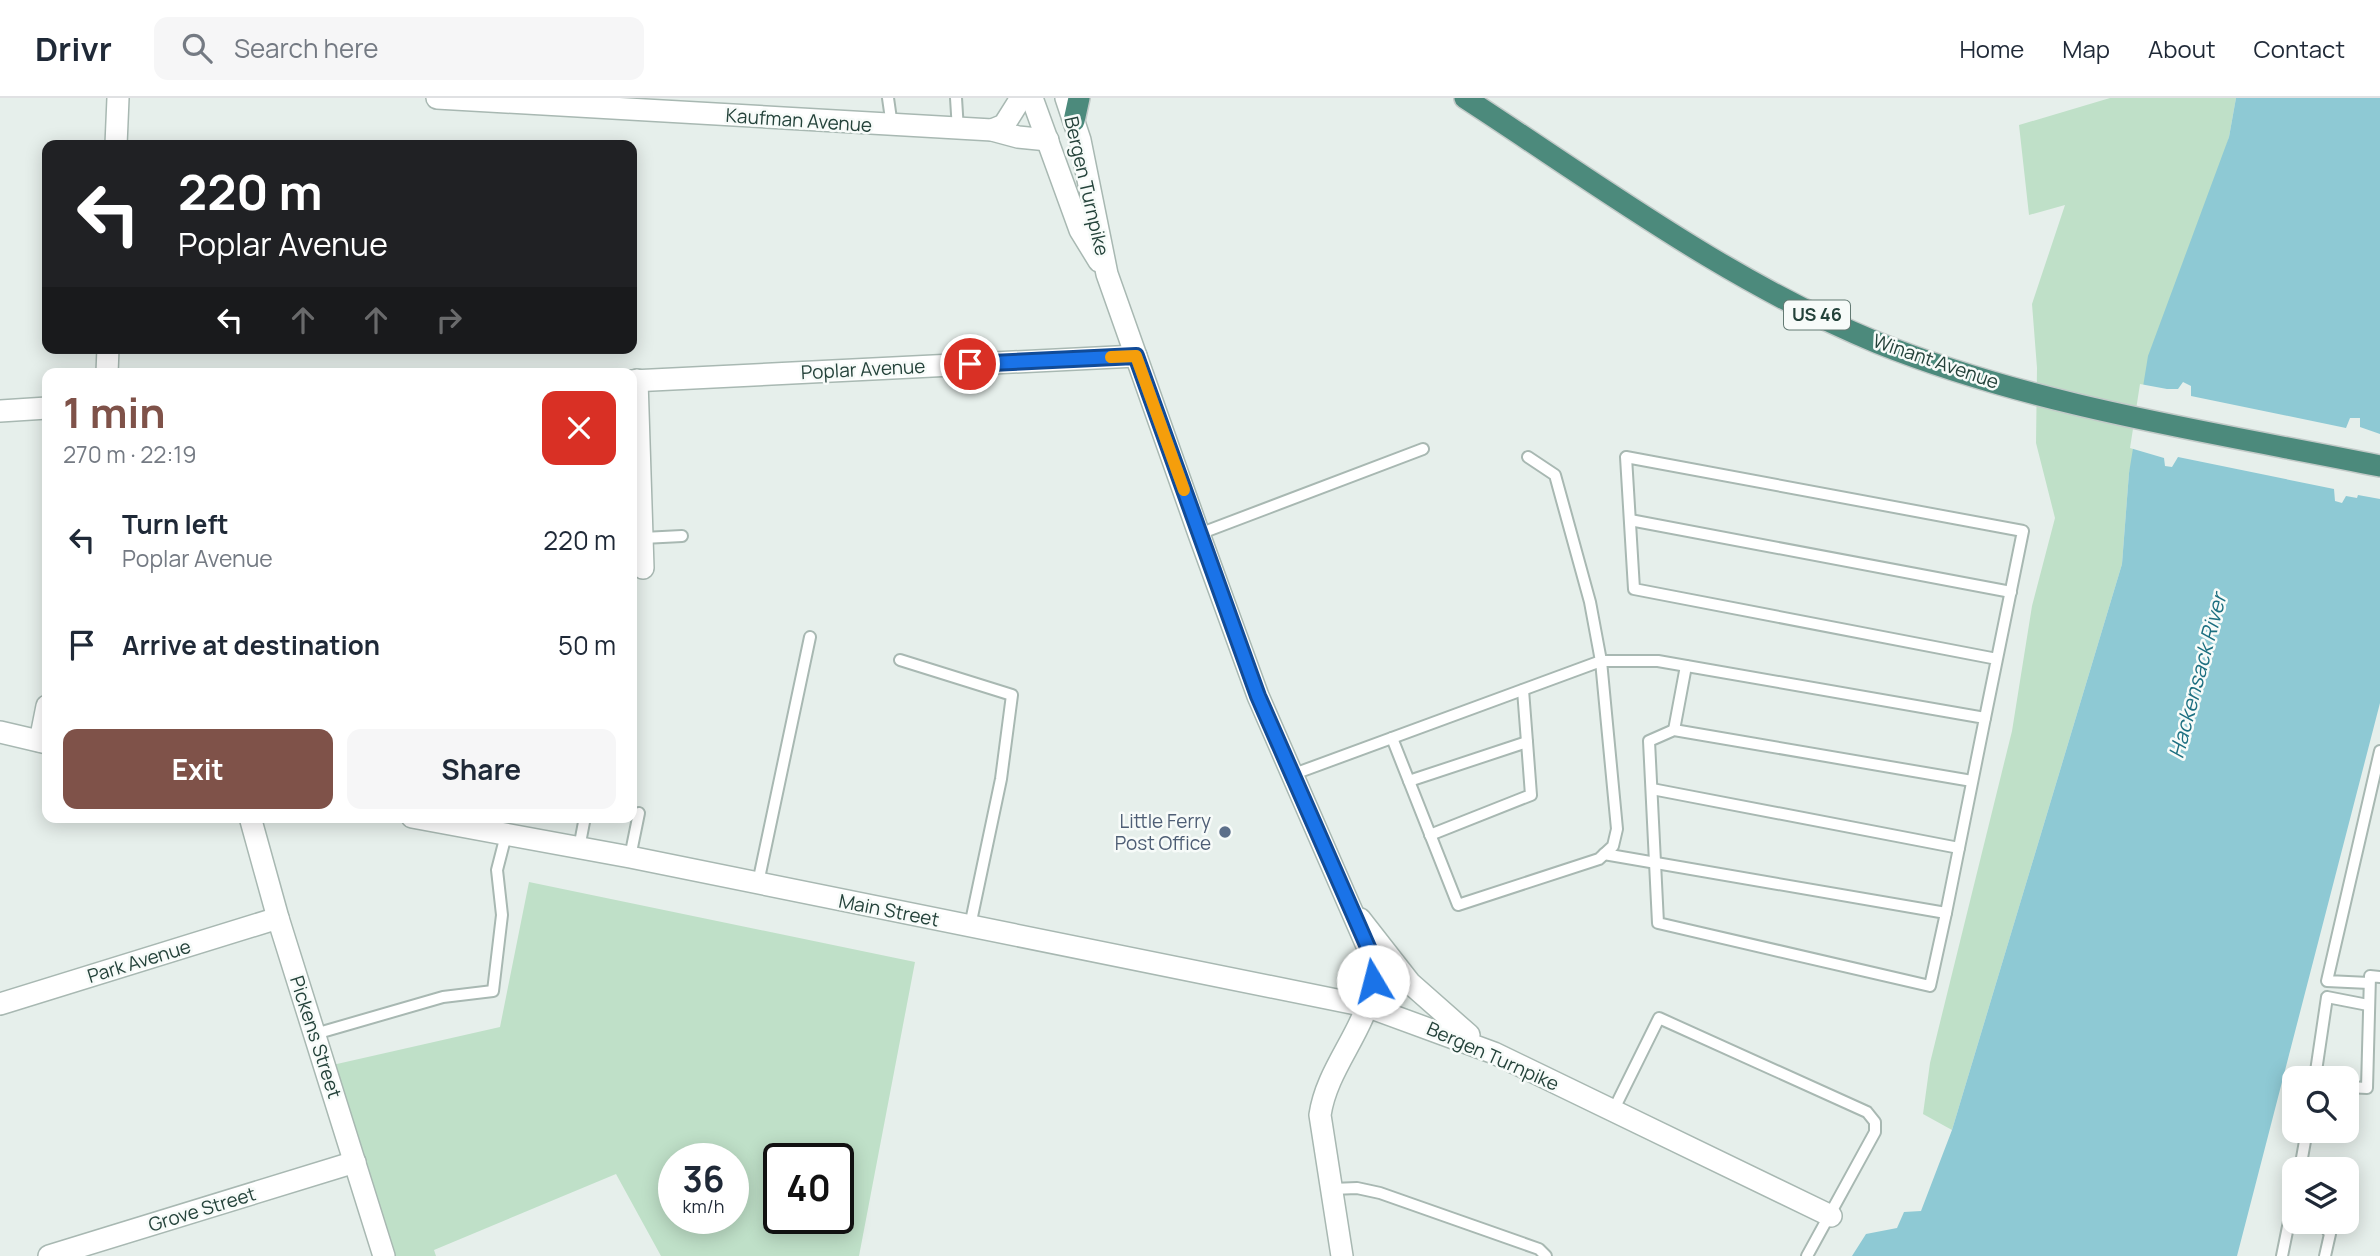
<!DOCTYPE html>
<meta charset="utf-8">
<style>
body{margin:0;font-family:Manrope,sans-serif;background:#f6f6f7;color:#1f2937;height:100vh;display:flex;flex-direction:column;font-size:26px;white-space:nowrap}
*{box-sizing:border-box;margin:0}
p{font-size:23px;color:#747a83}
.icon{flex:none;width:38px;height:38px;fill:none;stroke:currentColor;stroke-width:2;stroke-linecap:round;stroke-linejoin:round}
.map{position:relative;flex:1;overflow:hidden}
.details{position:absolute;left:42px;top:270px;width:595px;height:455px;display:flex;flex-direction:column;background:#fff;border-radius:14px;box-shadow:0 4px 18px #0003}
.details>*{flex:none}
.top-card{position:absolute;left:42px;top:42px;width:595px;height:214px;border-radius:14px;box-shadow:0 4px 18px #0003;background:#202124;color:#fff;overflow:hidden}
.buttons{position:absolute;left:2282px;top:968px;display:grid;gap:14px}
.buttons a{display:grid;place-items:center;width:77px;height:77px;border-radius:14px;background:#fff;box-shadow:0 4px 18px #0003;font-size:35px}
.speed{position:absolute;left:658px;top:1045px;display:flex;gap:14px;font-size:35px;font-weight:700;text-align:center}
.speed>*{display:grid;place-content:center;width:91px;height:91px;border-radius:50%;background:#fff;box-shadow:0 4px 18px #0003;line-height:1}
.speed small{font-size:18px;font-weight:400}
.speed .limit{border:4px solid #111;border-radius:10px;background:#fff;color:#111}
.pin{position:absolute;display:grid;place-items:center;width:60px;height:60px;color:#fff;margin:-30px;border:4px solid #fff;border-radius:50%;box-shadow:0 2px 7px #0007}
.me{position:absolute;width:77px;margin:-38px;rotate:352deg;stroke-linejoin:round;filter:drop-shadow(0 0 5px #0008)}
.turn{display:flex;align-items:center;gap:24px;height:147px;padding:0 21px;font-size:32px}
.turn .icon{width:91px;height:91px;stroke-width:2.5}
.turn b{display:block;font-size:49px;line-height:60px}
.lanes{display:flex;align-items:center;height:66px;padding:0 21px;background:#0003;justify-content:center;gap:35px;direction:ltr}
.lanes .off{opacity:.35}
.round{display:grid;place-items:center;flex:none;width:74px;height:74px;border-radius:14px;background:#f6f6f7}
.summary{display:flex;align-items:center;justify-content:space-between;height:119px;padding:0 21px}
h1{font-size:42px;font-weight:700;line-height:52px;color:#7f5249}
.action{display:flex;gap:14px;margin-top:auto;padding:14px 21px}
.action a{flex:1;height:80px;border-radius:14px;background:#7f5249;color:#fff;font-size:28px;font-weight:700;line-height:80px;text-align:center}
.action a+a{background:#f6f6f7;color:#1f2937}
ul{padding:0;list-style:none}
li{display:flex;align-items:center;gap:21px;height:105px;padding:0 21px}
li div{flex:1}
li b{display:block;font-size:26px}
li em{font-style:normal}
header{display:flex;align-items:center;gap:42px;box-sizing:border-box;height:98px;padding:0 35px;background:#fff;border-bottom:2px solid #e0e1e3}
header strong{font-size:33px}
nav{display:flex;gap:38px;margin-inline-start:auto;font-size:24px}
.search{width:490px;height:63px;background:#f6f6f7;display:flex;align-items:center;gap:18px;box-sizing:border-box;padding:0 24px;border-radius:14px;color:#747a83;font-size:26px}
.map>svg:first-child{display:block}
.green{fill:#bfe0c8;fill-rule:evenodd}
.water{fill:#8ec9d4}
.pier{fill:#e6efeb}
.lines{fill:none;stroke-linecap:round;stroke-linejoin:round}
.service-casing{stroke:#a8b8b2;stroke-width:14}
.minor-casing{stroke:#a8b8b2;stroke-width:24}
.tertiary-casing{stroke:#a8b8b2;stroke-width:24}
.trunk-casing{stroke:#c2cac8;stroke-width:24}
.service{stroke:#fff;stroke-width:10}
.minor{stroke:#fff;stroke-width:21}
.tertiary{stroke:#fff;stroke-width:21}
.trunk{stroke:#4c8a7c;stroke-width:21}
.route-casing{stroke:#114b97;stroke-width:18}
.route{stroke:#1a73e8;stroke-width:12}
.slow{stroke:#f59e0b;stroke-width:12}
.service-dot{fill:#5c6f8a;stroke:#f7fbf9;stroke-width:2.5}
.labels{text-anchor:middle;stroke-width:5;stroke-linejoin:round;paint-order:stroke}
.shield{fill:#f7fbf9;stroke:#637a73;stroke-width:2}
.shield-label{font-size:18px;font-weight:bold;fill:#24423a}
.street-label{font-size:19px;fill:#24423a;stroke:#f7fbf9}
.service-label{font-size:19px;fill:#4e5e75;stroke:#f7fbf9;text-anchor:end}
.water-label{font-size:21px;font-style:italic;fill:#1c6f80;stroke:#f7fbf9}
</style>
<header>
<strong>Drivr</strong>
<div class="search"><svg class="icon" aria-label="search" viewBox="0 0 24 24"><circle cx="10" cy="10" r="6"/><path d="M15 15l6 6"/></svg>Search here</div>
<nav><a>Home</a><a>Map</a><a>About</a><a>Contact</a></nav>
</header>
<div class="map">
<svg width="2380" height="1158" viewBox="0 0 2380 1158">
<rect width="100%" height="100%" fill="#e6efeb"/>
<g class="green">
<path d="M2110,0H2236L2229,39L2129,375L2122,466L1952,1032L1923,1016L1930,965L2012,633L2032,508L2055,420L2036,345L2037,270L2032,206L2065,107L2029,117L2019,27Z"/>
<path d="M529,784L915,864L859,1158H661L616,1076L434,1152L436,1158H387L328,968L500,929ZM674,1060H733V1120H674ZM779,1060H838V1120H779Z"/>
</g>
<path class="water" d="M2236,0H2380V605L2237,1158H1852L1866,1136L1897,1130L1904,1114L1921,1113L1952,1032L2122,466L2129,375L2148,258L2229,39Z"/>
<path class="pier" d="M2183,284L2191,288V298L2346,330L2350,320H2360V329L2380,336V401L2358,397L2357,400L2346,398L2342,405L2335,403L2334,391L2178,359L2172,369L2165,368L2164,360L2130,350L2140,286L2167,291H2178Z"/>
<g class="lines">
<defs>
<g id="service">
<path d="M888,0L892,28"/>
<path d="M956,0L958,32"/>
<path d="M1630,422L2011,494"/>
<path d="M1199,436L1423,351"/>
<path d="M643,440L682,438"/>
<path d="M900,562L1012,597L1001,681L970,828"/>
<path d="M1523,592L1527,644"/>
<path d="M1985,620L2023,433L1626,359L1634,491L1997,561"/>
<path d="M1674,632L1686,568"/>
<path d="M1392,640L1458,807L1599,761L1613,748L1617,731L1601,563L1590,504L1555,377L1528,359"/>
<path d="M1294,676L1601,563H1658L1985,620L1946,815L1604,756"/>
<path d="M1409,683L1527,644L1531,697L1430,737"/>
<path d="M1652,691L1959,750"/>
<path d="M579,750L585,719"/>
<path d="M630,759L639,715"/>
<path d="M758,785L810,539"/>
<path d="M1946,815L1930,888L1658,825L1649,643L1674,632L1972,683"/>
<path d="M2369,885L2327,883L2380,653"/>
<path d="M315,936L443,899L493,893L502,817L497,772L506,737"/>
<path d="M2315,980L2327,899L2368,907"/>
<path d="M2347,989L2367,990L2370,878L2380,879"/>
<path d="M1613,1013L1659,920L1867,1014L1875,1024V1034L1807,1158"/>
<path d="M2300,1071L2307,1032"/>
<path d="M1332,1091L1357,1090L1380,1095L1539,1151L1546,1158"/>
<path d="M2322,1124L2330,1136L2325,1158"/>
<path d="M2282,1158L2294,1099"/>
</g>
<g id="minor">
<path d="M437,0L992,32L1018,39L1048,42"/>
<path d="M992,32L1004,27L1021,0"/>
<path d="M116,47L118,0"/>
<path d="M107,275L108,250"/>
<path d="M637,282L643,470"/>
<path d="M632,283L1136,258"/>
<path d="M0,313L47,310"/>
<path d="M40,643L47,608"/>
<path d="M250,719L278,820L384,1158"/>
<path d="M1360,821L1410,885L1469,937"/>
<path d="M0,906L278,820"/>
<path d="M1366,908L1494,955L1831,1118"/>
<path d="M49,1158L355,1064"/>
</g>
<g id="tertiary">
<path d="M1032,0L1080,132L1099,163"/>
<path d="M1066,0L1080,42L1107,176L1199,436L1258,598L1371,857C1372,865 1374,876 1373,884C1366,933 1327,969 1320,1017L1342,1158"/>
<path d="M0,634L47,645"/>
<path d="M412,719L630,759L1366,908"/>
</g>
<g id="trunk">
<path d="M1465,0C1599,87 1729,184 1878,245C2038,309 2212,334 2380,368"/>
<path d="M1074,23L1079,0"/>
</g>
</defs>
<use href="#service" class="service-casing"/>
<use href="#minor" class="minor-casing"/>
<use href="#tertiary" class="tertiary-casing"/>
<use href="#trunk" class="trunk-casing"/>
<use href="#service" class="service"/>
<use href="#minor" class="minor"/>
<use href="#tertiary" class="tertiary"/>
<use href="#trunk" class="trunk"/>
</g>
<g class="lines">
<defs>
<path id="route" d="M970,266L1136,258L1258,598L1371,856L1373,883"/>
</defs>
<use href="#route" class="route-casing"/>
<use href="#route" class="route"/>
<path class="slow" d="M1111,259L1136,258L1184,392"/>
</g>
<circle class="service-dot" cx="1225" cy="734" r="7"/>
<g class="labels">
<rect class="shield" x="1784" y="202.5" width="66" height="29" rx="5"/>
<g class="shield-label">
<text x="1817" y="223">US 46</text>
</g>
<g class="street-label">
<text transform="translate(799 22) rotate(4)" y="7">Kaufman Avenue</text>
<text transform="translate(1087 88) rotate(77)" y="7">Bergen Turnpike</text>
<text transform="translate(1936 263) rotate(19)" y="7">Winant Avenue</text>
<text transform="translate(863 271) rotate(-3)" y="7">Poplar Avenue</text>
<text transform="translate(889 812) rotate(11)" y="7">Main Street</text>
<text transform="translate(139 863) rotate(-17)" y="7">Park Avenue</text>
<text transform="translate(316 939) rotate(72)" y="7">Pickens Street</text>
<text transform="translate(1493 958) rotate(24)" y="7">Bergen Turnpike</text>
<text transform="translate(202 1111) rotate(-17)" y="7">Grove Street</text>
</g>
<g class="service-label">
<text x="1211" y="730">Little Ferry<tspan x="1211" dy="22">Post Office</tspan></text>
</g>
<g class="water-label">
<text transform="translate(2198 578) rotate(-75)" y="7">Hackensack River</text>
</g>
</g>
</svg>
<div class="buttons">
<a><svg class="icon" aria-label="search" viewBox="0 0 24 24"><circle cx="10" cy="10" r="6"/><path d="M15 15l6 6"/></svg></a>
<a><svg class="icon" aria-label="layers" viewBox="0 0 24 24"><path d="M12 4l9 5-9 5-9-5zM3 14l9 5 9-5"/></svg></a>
</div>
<div class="speed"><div>36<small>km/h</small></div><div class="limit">40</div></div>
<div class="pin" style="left:970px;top:266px;background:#d93025"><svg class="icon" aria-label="arrive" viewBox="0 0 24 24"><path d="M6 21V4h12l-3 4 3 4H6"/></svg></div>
<svg class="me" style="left:1373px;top:883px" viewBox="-20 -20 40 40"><circle r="19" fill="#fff"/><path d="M0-13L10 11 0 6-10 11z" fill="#1a73e8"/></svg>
<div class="top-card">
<div class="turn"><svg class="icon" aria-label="left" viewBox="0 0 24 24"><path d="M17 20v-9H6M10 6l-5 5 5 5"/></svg><div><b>220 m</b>Poplar Avenue</div></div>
<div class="lanes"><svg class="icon" aria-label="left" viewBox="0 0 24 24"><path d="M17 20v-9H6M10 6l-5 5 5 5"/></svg><svg class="icon off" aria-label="ahead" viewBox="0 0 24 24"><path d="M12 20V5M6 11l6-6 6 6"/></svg><svg class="icon off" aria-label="ahead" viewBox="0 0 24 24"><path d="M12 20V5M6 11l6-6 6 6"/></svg><svg class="icon off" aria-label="right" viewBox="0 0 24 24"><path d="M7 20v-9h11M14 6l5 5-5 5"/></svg></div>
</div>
<section class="details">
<div class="summary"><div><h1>1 min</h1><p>270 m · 22:19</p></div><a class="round" style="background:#d93025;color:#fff"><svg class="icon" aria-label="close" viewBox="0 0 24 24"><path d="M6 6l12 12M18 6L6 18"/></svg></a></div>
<ul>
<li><svg class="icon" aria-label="left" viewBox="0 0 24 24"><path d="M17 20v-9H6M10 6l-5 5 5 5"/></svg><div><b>Turn left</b><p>Poplar Avenue</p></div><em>220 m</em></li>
<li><svg class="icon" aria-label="arrive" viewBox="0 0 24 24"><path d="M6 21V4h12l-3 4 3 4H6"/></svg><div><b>Arrive at destination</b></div><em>50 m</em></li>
</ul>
<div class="action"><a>Exit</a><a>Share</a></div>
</section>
</div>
